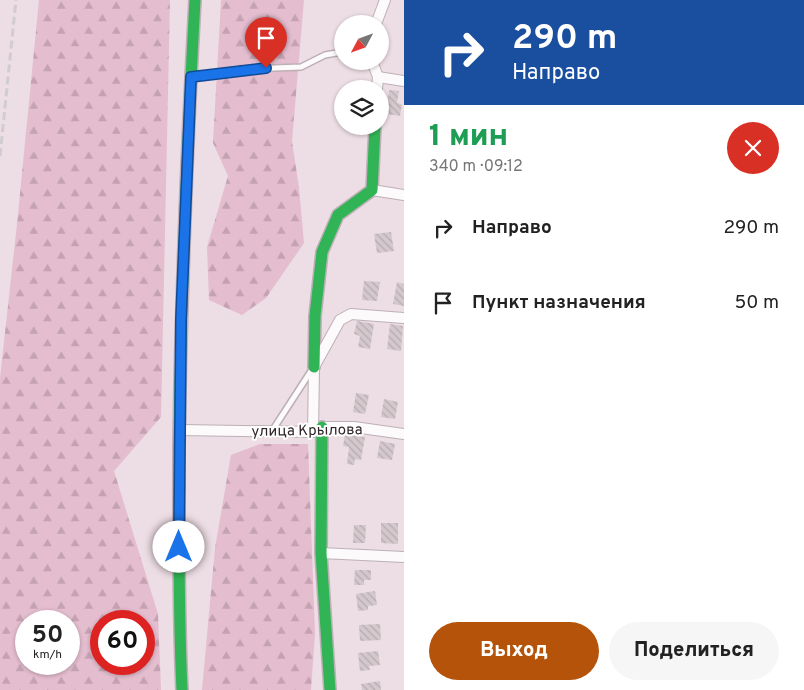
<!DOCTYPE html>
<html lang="ru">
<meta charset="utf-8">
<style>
body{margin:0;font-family:Overpass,sans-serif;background:#f6f6f6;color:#222;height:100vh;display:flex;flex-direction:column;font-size:19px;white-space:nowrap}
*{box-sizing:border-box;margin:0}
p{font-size:16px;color:#767676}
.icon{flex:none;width:28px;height:28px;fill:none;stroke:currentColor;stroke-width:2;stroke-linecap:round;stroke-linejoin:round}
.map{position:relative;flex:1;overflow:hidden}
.sheet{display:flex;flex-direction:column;background:#fff;width:400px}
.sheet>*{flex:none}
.banner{background:#1a4fa0;color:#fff;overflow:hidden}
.needle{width:32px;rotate:229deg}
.controls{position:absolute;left:334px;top:15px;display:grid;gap:10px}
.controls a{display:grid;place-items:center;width:55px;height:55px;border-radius:50%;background:#fff;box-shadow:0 1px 4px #0004;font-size:25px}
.speed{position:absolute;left:15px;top:610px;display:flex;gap:10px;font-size:25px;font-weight:700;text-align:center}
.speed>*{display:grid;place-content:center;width:65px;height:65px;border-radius:50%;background:#fff;box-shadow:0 1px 4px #0004;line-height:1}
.speed small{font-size:12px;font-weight:400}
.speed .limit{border:8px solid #d22;background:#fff;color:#111}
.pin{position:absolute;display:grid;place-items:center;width:42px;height:42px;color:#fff;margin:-51px -21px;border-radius:50% 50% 50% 0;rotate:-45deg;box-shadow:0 0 5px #0007}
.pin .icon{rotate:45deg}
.me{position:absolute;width:55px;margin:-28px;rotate:0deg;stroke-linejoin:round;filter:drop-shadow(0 0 4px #0008)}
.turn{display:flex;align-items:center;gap:18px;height:105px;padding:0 25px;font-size:22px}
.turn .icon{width:65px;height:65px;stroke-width:2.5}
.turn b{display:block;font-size:35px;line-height:42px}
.round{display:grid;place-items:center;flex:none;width:52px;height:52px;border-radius:26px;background:#f6f6f6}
.summary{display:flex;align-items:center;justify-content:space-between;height:85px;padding:0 25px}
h1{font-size:30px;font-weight:800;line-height:38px;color:#1e9e55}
.cta{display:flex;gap:10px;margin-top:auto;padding:10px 25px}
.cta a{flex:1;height:58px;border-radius:30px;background:#b45309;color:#fff;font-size:20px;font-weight:800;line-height:58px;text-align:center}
.cta a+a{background:#f6f6f6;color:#222}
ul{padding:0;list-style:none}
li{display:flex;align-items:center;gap:15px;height:75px;padding:0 25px}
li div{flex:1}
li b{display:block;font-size:19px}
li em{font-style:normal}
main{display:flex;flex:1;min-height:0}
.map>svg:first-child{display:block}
.forest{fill:url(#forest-firs);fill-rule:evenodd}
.building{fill:url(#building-back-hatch)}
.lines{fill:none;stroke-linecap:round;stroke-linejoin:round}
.lane-casing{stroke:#bdb0b6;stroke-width:8}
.street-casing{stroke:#bdb0b6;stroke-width:12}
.fast-casing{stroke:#bdb0b6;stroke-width:14}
.lane{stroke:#fcfafb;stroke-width:5}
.street{stroke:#fcfafb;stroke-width:10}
.fast{stroke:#30b455;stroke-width:11}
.rail{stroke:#d1ccce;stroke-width:3;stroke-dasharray:8 4;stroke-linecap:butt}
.route-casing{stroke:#114b97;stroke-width:12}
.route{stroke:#1a73e8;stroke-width:9}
.labels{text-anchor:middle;stroke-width:4;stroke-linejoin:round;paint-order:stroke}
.street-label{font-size:15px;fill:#30262a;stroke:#fff}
</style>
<main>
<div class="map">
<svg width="404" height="690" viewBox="0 0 404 690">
<defs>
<pattern id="forest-firs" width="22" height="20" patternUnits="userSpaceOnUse" patternTransform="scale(1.25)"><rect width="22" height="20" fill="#e4bdcf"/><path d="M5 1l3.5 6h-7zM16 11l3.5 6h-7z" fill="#c4a2b2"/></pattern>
<pattern id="building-back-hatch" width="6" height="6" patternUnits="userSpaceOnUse" patternTransform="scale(1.25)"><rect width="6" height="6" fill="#d4c8cd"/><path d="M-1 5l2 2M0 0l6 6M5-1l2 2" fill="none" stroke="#b6acb0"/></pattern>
</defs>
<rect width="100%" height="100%" fill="#eddde4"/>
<g class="forest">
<path d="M39,0H170L161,417L114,471L158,614L161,690H0V378L17,224ZM26,621H69V664H26ZM101,621H144V664H101Z"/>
<path d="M221,0H304L292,141L299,188L304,243L266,298L242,315L209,300L207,247L228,176L213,143Z"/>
<path d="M260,444H308L315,633L311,690H202L215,548L231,455Z"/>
</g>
<g class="building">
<path d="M389,90L399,91L397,103L402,104L400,116L386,114Z"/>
<path d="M391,232L394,251L377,253L374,234Z"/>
<path d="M364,281L380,282L377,301L362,300Z"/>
<path d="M397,282L404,284V306L393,304Z"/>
<path d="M357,321L374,324L370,349L358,347L360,336L354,334Z"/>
<path d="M390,324L403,326L401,351L387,349Z"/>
<path d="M356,393L369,395L365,414L353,412Z"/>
<path d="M384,399L398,402L395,419L381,417Z"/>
<path d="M345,434L365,437L361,460L355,459L354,465L347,464L349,447L343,446Z"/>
<path d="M380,441L395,444L392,460L377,458Z"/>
<path d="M381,523H398V544L381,543Z"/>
<path d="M354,525H366L365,543H353Z"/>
<path d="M355,570H371V580H364V585H354Z"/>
<path d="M375,591L377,605L368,606V610L358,611L356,594Z"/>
<path d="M380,624L381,640L360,641L359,625Z"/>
<path d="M378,651L380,665L369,666L370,670L360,671L358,653Z"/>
<path d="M380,681L381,690H362L361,684Z"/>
</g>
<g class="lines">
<defs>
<g id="lane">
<path d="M194,76L248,69L301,67L325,55L342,52"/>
<path d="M272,431L311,371"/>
</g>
<g id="street">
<path d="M376,24L385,0"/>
<path d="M372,61L378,77L377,89"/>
<path d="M378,77L404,81"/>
<path d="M372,190L404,195"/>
<path d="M180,430L313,432L322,427H354L404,434"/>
<path d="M313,432L314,367L340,320L351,314L404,318"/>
<path d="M321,553L404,557"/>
</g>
<g id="fast">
<path d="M314,367L315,316L322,252L338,215L372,190L375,126"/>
<path d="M322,427L321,553L330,690"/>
<path d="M182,690C178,608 179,527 179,445C181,296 187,148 195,0"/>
</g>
</defs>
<use href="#lane" class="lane-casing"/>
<use href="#street" class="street-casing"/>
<use href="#fast" class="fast-casing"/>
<use href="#lane" class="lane"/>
<use href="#street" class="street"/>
<use href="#fast" class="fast"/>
<path class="rail" d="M0,156L16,0"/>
</g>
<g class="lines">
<defs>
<path id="route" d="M179,547L181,319L191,77L266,68"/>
</defs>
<use href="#route" class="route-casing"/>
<use href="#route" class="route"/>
</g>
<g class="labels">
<g class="street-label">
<text transform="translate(307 430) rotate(-1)" y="5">улица Крылова</text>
</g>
</g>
</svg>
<div class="controls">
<a><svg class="needle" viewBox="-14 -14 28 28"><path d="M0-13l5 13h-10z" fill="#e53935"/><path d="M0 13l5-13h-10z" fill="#767676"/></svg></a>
<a><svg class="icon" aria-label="layers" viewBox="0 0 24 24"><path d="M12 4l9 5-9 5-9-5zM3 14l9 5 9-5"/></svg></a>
</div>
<div class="speed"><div>50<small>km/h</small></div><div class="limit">60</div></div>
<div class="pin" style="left:266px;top:68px;background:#d93025"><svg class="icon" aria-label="arrive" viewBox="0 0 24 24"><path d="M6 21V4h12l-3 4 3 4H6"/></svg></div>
<svg class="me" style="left:179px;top:547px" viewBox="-20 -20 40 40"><circle r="19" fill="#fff"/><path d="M0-13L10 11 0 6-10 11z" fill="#1a73e8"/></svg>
</div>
<section class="sheet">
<div class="banner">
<div class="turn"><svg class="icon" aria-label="right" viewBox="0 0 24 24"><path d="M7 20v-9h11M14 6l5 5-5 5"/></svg><div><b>290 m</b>Направо</div></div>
</div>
<div class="summary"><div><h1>1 мин</h1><p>340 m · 09:12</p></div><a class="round" style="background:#d93025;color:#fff"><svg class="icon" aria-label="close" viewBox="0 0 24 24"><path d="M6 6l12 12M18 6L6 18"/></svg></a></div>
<ul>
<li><svg class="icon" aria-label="right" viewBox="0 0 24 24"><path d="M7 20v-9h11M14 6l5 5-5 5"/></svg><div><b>Направо</b></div><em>290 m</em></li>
<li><svg class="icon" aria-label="arrive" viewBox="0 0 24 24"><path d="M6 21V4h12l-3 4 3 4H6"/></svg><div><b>Пункт назначения</b></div><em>50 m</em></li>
</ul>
<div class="cta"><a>Выход</a><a>Поделиться</a></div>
</section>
</main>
